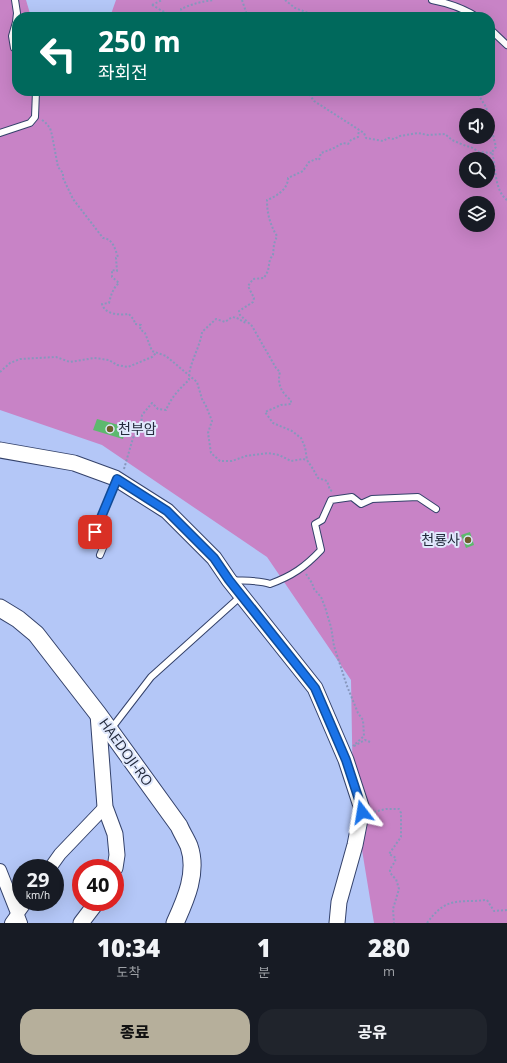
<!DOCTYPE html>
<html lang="ko">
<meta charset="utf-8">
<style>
body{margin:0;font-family:"Open Sans","Noto Sans KR",sans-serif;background:#20242c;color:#f1f3f6;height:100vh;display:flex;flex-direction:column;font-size:15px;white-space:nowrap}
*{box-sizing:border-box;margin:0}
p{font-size:13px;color:#9ea1a6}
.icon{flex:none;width:22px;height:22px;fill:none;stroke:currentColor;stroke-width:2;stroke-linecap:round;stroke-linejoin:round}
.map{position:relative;height:923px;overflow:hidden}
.drawer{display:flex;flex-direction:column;background:#171b24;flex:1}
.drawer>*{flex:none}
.top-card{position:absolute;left:12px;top:12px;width:483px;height:84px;border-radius:16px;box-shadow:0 4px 16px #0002;background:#00695c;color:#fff;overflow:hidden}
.buttons{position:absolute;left:459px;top:108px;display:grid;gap:8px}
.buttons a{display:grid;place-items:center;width:36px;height:36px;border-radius:50%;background:#171b24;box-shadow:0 4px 16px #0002;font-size:20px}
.speed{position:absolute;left:12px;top:859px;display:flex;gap:8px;font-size:20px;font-weight:700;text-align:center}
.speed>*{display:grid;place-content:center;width:52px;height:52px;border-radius:50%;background:#171b24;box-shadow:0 4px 16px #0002;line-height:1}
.speed small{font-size:10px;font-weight:400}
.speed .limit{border:6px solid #d22;background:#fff;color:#111}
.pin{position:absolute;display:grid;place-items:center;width:34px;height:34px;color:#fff;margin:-17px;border-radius:8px;box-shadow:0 2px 6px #0006}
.me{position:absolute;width:44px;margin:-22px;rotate:346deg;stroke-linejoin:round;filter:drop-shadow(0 0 3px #0008)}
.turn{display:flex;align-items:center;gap:14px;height:84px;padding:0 20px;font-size:18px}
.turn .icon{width:52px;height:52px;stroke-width:2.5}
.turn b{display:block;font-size:28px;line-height:34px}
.eta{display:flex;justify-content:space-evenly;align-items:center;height:68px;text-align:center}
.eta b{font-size:24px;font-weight:800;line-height:28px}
.action{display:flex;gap:8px;margin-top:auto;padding:8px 20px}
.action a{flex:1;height:46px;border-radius:16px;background:#b6af9b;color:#111;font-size:16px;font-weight:800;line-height:46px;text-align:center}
.action a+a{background:#20242c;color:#f1f3f6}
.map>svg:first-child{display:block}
.green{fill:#c883c6;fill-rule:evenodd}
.building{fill:#5db96e}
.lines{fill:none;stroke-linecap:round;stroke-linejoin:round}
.service-casing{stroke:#34426b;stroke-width:8}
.minor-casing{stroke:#34426b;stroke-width:14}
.tertiary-casing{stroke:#34426b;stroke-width:17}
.secondary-casing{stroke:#34426b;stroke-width:19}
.path{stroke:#8797bd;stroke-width:2;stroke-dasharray:2 2;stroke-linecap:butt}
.service{stroke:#fff;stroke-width:6}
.minor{stroke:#fff;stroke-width:12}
.tertiary{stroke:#fff;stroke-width:15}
.secondary{stroke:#fff;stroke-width:17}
.route-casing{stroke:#114b97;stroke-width:10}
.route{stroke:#1a73e8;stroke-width:7}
.poi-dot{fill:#6f5c2b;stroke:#e0e8fc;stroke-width:1.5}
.labels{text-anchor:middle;stroke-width:4;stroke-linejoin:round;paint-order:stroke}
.poi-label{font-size:14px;fill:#232a3c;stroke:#e0e8fc;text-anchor:start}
.street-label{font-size:14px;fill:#232a3c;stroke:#e0e8fc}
</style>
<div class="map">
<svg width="507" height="923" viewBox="0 0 507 923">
<rect width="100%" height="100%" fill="#b4c7f7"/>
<path class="green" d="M0,0H26L31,17H17V91H490V17H110L116,0H507V923H374L353,795L351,680L267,557L102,445L0,410ZM466,115H488V137H466ZM466,159H488V181H466ZM466,203H488V225H466Z"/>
<g class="building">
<path d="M97,419L126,427L123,439L93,430Z"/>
<path d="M470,532L474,545L466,548L461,535Z"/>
</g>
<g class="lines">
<defs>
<g id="service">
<path d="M15,0L17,13L16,22L12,36L14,48L17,50"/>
<path d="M432,0C448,3 463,8 477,17"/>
<path d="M490,29L507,45"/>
<path d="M0,133L30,123L35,117L36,91"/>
<path d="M100,555L105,543L95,532L117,479"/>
<path d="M231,580C242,581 260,580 270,584C292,576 305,567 321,550L315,524L322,520L331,500L352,497L361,504L372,499L418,497L436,509"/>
<path d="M111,729L151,677L241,596"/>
</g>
<g id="minor">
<path d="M50,868L60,854L105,807"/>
<path d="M0,870L21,923"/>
<path d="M11,923L26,902"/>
</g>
<g id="tertiary">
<path d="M0,450L74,463L115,478L167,511L214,558L229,580L315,688L346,760L362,809L355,845L339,902L337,923"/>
<path d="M98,714L105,807L115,834L117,855L115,868"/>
<path d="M81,923L97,902"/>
</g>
<path id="secondary" d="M0,608L18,619L36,634L98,714L179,826C182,833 186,839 189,846C198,872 186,899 175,923"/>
</defs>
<use href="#service" class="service-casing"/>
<use href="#minor" class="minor-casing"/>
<use href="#tertiary" class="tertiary-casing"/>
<use href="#secondary" class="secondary-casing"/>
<g class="path">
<path d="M242,0L246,12V17"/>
<path d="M285,0L295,8L319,17"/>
<path d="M152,5C161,10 171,18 182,14L181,9C192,4 203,1 214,0"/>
<path d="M152,5L162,0"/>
<path d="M307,91L314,101L364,133L366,138L383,141L388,138L394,139L400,136L418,133L428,135L445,134L452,140L466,146L471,147L479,152L492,153"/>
<path d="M476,91L486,107L496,147L492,152C496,167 494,190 507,200"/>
<path d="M42,120L45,122L50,128L52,135L58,167L63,173V178L73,199L103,238C113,239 115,249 118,257L116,258L117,271L112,270V277L119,283C113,288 111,295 109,303L102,304C105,315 120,315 129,314L134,320L135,324L141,325L140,329L145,333L152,351L166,356L197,382L202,399L206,406L212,421L208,433L211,453L220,461H232L246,456L268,453L279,455L291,461L303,459L307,460"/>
<path d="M0,372L10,363L20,359L56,357L70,362L94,358L109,360L117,365L128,367L152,357L156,353"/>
<path d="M124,469L133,438L141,426L142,415L152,403L158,409L166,410C171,398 179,389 189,380C188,365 200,348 202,332L216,319L225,322L232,317C240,318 240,321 247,323"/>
<path d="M332,491L330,490L327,481L318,478L313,469L307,460L305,447L301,438L292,431L273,423L265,412L281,405L291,404V400C281,393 277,383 280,372L276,368L252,326L240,315L239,311L253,302L254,298L248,286L253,279L264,278L268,271L270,259L273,255L274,244L277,236C270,225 267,213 267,200C277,196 288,189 288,178L303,171L309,162L316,159L319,160L321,153L332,149L343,143L348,144L351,140L358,137L359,130"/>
<path d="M306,574L312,583L314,589L321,597L325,607L331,627L334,646L347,686L358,713L363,720L364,736L353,746"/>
<path d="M354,746L365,740L370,742"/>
<path d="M374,812L386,809H399L401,813V837L389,854L396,858C393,869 384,869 396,879L399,889L393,909L394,923"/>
<path d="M427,923C442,903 450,901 474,901C478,901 482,900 487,900L494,911L507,910"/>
</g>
<use href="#service" class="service"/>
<use href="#minor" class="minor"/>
<use href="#tertiary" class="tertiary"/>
<use href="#secondary" class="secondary"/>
</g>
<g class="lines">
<defs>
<path id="route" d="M95,532L117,479L167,511L214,558L229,580L315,688L346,760L362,809V812"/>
</defs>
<use href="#route" class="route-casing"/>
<use href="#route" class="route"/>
</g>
<g class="poi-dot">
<circle cx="110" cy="429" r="4"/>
<circle cx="468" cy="540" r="4"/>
</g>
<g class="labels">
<g class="poi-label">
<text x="118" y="434">천부암</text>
<text x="460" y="545" text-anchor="end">천룡사</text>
</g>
<g class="street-label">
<text transform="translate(126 752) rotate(54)" y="5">HAEDOJI-RO</text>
</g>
</g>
</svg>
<div class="buttons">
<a><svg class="icon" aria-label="sound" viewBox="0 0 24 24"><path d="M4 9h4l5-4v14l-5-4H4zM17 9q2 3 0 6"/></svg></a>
<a><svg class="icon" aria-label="search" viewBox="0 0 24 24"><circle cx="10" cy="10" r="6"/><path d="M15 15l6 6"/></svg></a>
<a><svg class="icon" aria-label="layers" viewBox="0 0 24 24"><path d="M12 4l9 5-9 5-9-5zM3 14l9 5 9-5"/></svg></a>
</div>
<div class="speed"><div>29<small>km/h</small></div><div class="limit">40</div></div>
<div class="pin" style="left:95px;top:532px;background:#d93025"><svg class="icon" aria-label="arrive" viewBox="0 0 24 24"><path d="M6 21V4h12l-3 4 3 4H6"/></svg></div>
<svg class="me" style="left:362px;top:812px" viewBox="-20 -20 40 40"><path d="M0-17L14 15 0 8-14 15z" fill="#1a73e8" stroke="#fff" stroke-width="4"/></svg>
<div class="top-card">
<div class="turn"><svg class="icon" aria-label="left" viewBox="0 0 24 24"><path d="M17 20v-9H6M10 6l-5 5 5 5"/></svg><div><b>250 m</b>좌회전</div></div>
</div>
</div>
<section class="drawer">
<div class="eta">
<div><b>10:34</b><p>도착</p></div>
<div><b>1</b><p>분</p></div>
<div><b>280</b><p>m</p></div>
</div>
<div class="action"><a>종료</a><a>공유</a></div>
</section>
